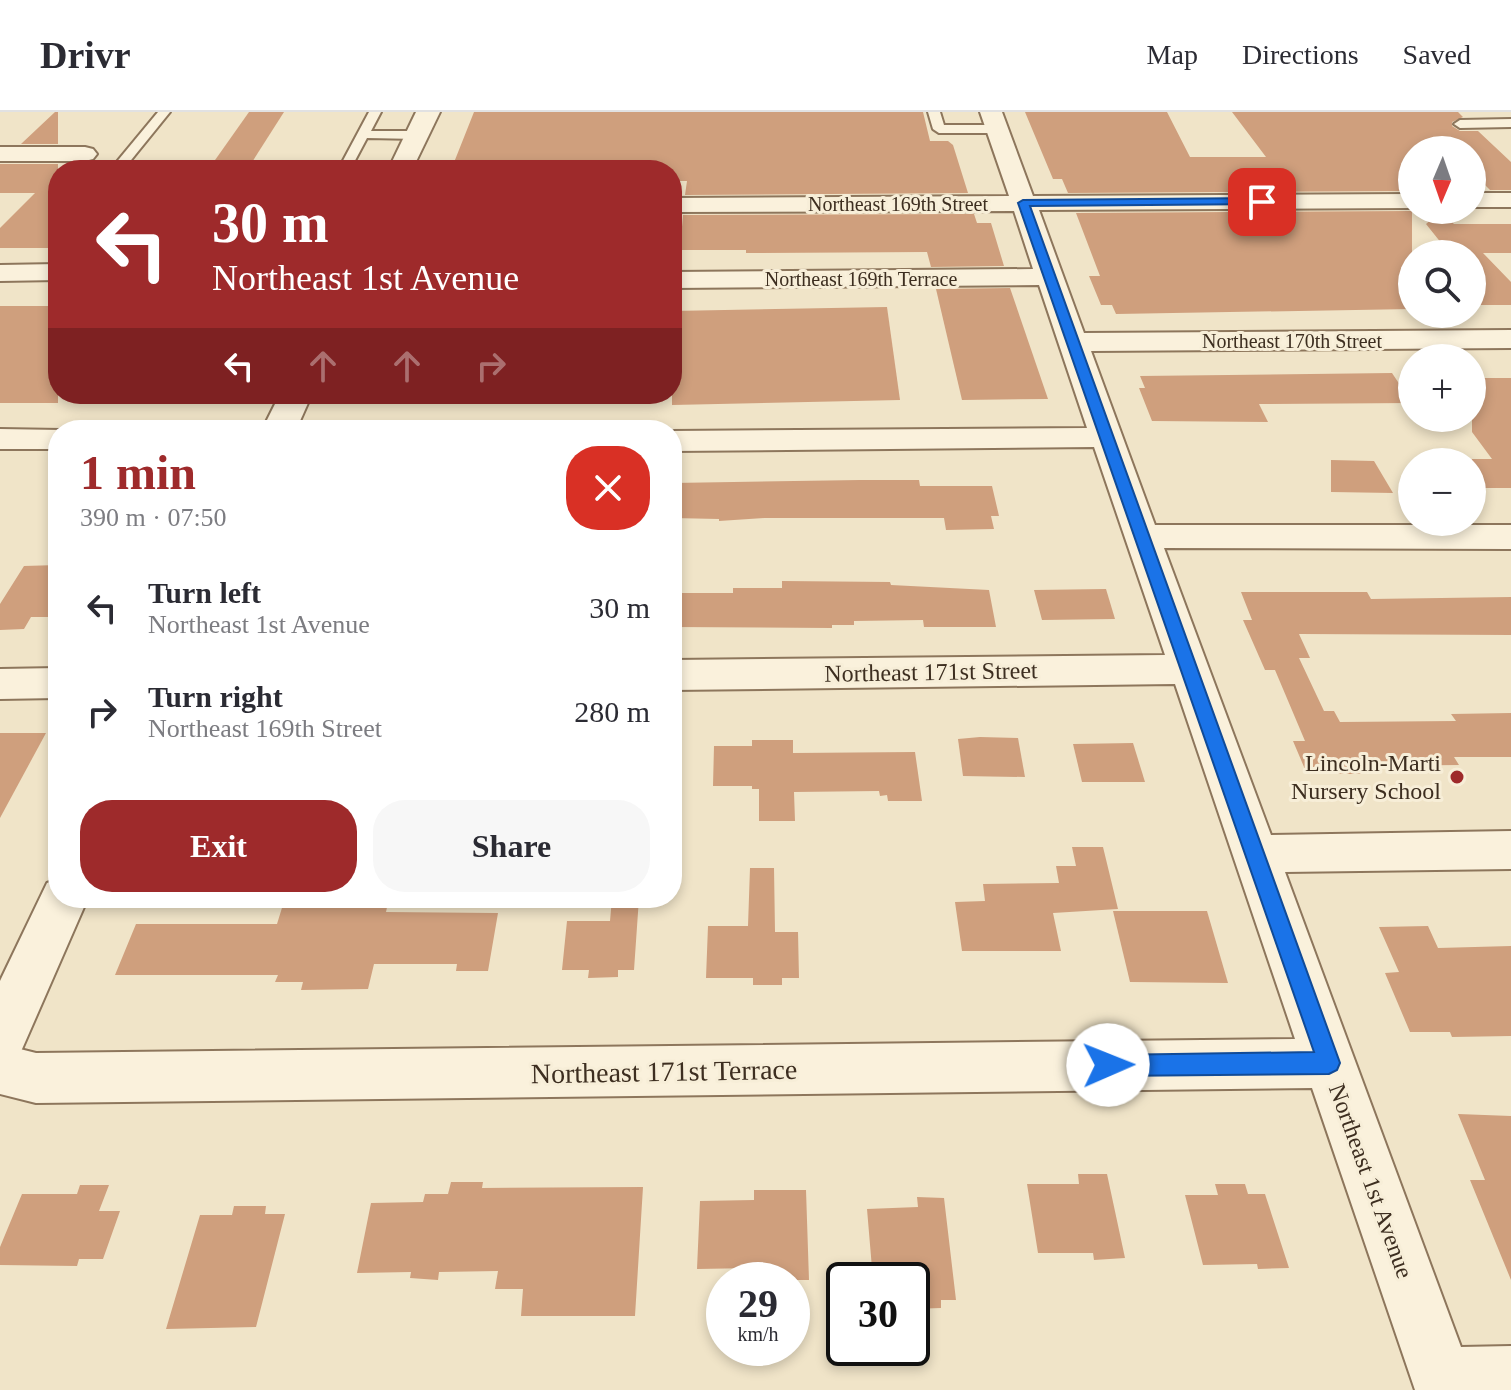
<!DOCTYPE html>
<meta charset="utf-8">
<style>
body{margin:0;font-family:Georgia,serif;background:#f7f7f7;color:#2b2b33;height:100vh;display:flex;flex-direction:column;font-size:30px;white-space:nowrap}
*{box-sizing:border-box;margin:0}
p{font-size:26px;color:#7c7c81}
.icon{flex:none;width:44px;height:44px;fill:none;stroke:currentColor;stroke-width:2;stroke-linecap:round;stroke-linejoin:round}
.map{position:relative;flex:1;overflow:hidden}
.details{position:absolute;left:48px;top:308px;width:634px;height:488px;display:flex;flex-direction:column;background:#fff;border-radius:32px;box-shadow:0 4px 12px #0003}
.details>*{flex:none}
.guide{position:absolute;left:48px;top:48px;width:634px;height:244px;border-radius:32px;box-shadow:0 4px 12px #0003;background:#9e2a2b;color:#fff;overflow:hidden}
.needle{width:52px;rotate:182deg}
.buttons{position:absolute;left:1398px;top:24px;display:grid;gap:16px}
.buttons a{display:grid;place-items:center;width:88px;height:88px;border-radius:50%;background:#fff;box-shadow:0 4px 12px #0003;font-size:40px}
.speed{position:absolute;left:706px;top:1150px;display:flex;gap:16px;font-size:40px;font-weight:700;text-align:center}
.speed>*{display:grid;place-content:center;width:104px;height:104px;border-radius:50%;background:#fff;box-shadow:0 4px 12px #0003;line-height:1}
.speed small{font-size:20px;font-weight:400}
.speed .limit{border:4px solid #111;border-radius:12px;background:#fff;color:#111}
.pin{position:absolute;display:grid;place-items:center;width:68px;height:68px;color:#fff;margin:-34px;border-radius:16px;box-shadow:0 4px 12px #0006}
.me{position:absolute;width:88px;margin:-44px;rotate:89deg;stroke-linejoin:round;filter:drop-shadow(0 0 6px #0008)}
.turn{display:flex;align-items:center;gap:28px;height:168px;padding:0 32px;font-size:36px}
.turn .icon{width:104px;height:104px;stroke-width:2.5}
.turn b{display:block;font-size:56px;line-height:68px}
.lanes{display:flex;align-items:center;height:76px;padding:0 32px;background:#0003;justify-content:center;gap:40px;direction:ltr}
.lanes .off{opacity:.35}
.round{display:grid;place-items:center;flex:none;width:84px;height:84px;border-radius:32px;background:#f7f7f7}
.summary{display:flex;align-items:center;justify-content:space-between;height:136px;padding:0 32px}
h1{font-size:48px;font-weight:800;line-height:60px;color:#9e2a2b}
.button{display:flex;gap:16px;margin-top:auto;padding:16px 32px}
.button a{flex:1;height:92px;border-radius:32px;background:#9e2a2b;color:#fff;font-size:32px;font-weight:800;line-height:92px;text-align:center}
.button a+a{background:#f7f7f7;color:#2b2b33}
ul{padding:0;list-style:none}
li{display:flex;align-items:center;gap:24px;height:104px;padding:0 32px}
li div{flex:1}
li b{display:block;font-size:30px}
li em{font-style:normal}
header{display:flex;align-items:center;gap:48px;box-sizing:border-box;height:112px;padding:0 40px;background:#fff;border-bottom:2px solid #e1e1e2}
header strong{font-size:38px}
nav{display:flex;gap:44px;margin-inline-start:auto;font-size:28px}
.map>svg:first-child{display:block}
.building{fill:#cf9f7d}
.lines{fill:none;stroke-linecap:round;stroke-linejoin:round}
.service-casing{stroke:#8d765c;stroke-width:4}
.minor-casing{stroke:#8d765c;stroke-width:4}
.tertiary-casing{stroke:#8d765c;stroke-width:4}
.service{fill:#faf1dc;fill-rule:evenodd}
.minor{fill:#faf1dc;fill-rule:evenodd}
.tertiary{fill:#faf1dc;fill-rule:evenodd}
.route{fill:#1a73e8;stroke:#114b97;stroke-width:2}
.poi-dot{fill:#9e2a2b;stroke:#f7eed8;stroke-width:3}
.labels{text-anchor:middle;stroke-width:6;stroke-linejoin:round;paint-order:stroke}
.far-street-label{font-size:20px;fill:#3d2e20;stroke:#f7eed8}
.street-label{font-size:24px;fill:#3d2e20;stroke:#f7eed8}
.poi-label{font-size:24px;fill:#3d2e20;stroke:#f7eed8;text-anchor:end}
.near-street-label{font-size:28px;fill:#3d2e20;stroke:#f7eed8}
</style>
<header>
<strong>Drivr</strong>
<nav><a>Map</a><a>Directions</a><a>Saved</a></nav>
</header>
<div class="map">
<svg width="1511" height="1278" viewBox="0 0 1511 1278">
<rect width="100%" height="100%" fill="#f0e4c8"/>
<g class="building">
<path d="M55,0H58V32H21Z"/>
<path d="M249,0H284L247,58H208Z"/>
<path d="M474,0H923L930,29H948L953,33L968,81L685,83L687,69H672V58H451Z"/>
<path d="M1025,0H1167L1190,45H1266L1232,0H1458L1463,5L1452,10V14L1460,19H1478L1511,50V78H1490L1472,60V38H1412V79L1068,81L1062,67H1053Z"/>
<path d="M0,52H58V136H0V116L35,81H0Z"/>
<path d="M1412,99V197L1116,202L1112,193H1101L1089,164H1100L1076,101Z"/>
<path d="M1441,99L1454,112H1511V141H1483L1511,170V193H1472V142H1450L1426,112Z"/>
<path d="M974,102L977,111H991L1004,154L931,155L927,140L746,141V138H680L683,103Z"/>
<path d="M1010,176L1048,287L962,288L936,177Z"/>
<rect x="0" y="194" width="58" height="97"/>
<path d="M887,195L900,288L672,293V199Z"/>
<path d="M1392,261L1412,291L1259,292L1268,310L1152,309L1139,276H1145L1140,264Z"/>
<path d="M1472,266H1511V376H1472V347H1492L1472,320Z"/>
<path d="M1331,348L1374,349L1393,381L1331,380Z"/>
<path d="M860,368H919L920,374H992L999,404H991L994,417L946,418L944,406H764L719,409V407L672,406V371Z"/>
<path d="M58,453V505H31L24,517L0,518V492L24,454Z"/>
<path d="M782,469L890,470L891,473L989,478L996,515H924L923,508L854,509V513H832V516L672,515V481H733V476H782Z"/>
<path d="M1106,477L1115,507L1042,508L1034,478Z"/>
<path d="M1241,480H1367L1371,487L1511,485V523L1299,522L1310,546H1299L1324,599H1334L1340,610L1456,609L1451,602L1511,601V645H1454L1459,653L1359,654L1363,662H1307L1293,629H1305L1275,558H1265L1243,508H1252Z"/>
<path d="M0,621H46L0,706Z"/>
<path d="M980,625L1018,626L1025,665L963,664L958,627Z"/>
<path d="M752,628H793V641L915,640L922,689H888L887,683L880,684L879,679L794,680L795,709H759V677H752V674H713L714,634H752Z"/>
<path d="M1133,631L1145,670H1082L1073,632Z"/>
<path d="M1072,735H1103L1118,797L1053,801L1061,839H962L955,790L985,789L983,772L1059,771L1056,754H1076Z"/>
<path d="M750,756H774L775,820H798L799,866H782V873H753V866H706L708,814H748Z"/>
<path d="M285,786H389L386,800L498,801L488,859H456L457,852H374L368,877L301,878L303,870H275L278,863H115L136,812H277Z"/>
<path d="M612,786H639L634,858H618V865L588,866L589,858H562L567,809H610Z"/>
<path d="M1113,799H1207L1228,871L1130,870Z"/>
<path d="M1428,814L1438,836L1511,834V924L1452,925L1450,920H1410L1385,861L1399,860L1379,815Z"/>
<path d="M1458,1002L1511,1004V1168L1470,1068H1485Z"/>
<path d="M1078,1062H1107L1125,1146L1094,1148L1093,1141H1038L1027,1072H1079Z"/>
<path d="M451,1070H483L482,1076L643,1075L635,1204H521L523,1177H495L498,1159L439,1160L438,1168L410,1166L411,1160L357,1161L371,1091L423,1090L425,1082H448Z"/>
<path d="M1215,1072H1245L1248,1082H1265L1289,1156L1258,1157L1257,1152L1203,1153L1185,1083H1218Z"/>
<path d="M80,1073H109L99,1099H120L103,1147H79L77,1154L0,1153V1135L22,1082H77Z"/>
<path d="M754,1078H806L809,1168H753V1156L697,1157L700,1089L754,1088Z"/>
<path d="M917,1085L944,1086L956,1188H941V1196L912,1197V1168H873L867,1097L918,1095Z"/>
<path d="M234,1094H266L265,1102H285L256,1215L166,1217L200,1103H232Z"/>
</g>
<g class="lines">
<defs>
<g id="service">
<path d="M158,0H170L123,58H110Z"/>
<path d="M369,0H381L371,19H417L423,23L417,27L367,26L350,58H338Z"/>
<path d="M928,0H940L944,13H997L1003,17L997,21H939L933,17Z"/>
<path d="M1511,7V15L1460,16L1454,12L1460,8Z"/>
</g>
<g id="minor">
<path d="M980,0H1002L1033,84L1412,82V96L1039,98L1084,221L1511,218V236L1091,239L1155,413H1511V437L1164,436L1271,723L1511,719V757L1285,760L1461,1235L1511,1234V1278H1415L1312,976L36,991L0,982V932L36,941L1295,927L1175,572L672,578V548L1165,543L1094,335L672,339V319L1087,316L1039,173L672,176V160L1033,157L1014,99L672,100V86L1009,84Z"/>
<path d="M0,35H85L93,37L97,42L93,47L85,49H0Z"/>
<rect x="1472" y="81" width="39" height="14"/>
<path d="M58,152V168L0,169V153Z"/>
<path d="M0,317L61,318H58V337H0Z"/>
<path d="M58,556V586L0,587V557Z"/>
</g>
<g id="tertiary">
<path d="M416,0H440L412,58H388Z"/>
<path d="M280,282H312L296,318H262Z"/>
<path d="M58,767V786H88L19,944L0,951V869L47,771Z"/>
</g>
</defs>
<use href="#service" class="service-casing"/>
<use href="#minor" class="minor-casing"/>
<use href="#tertiary" class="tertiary-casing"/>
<use href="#service" class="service"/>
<use href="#minor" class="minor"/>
<use href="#tertiary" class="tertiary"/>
</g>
<path class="route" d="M1262,86L1266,87V92L1030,94L1340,951L1337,958L1329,962L1108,964L1100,961L1097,953L1100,946L1108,943L1314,940L1018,91L1023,88Z"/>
<circle class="poi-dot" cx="1457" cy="665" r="8"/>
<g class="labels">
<g class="far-street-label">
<text x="898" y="99">Northeast 169th Street</text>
<text x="861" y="174">Northeast 169th Terrace</text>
<text x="1292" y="236">Northeast 170th Street</text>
</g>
<g class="street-label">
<text transform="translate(931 560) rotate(-1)" y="8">Northeast 171st Street</text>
<text transform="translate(1371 1069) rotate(70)" y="8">Northeast 1st Avenue</text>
</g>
<g class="poi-label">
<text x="1441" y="659">Lincoln-Marti<tspan x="1441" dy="28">Nursery School</tspan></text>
</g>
<g class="near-street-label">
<text transform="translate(664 959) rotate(-1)" y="10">Northeast 171st Terrace</text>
</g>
</g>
</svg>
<div class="buttons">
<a><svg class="needle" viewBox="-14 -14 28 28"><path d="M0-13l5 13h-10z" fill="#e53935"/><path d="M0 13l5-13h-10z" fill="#7c7c81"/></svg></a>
<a><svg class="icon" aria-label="search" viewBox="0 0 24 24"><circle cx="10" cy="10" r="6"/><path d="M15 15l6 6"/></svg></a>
<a>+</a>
<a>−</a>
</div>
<div class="speed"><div>29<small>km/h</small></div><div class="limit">30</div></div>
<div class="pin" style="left:1262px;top:90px;background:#d93025"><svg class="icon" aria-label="arrive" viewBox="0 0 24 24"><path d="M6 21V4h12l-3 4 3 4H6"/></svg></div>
<svg class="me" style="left:1108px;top:953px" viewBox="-20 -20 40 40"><circle r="19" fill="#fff"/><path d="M0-13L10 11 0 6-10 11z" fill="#1a73e8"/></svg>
<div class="guide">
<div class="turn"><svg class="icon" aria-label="left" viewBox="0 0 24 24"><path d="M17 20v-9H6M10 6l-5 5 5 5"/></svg><div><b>30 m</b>Northeast 1st Avenue</div></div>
<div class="lanes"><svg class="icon" aria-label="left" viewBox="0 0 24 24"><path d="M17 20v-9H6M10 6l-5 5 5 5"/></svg><svg class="icon off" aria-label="ahead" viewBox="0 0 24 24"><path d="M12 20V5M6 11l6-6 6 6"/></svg><svg class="icon off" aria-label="ahead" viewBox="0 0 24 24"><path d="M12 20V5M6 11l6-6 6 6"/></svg><svg class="icon off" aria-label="right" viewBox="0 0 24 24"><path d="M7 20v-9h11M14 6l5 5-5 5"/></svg></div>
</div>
<section class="details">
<div class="summary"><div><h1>1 min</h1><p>390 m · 07:50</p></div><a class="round" style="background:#d93025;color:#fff"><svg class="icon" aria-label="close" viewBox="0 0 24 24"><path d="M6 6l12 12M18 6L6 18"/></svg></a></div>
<ul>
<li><svg class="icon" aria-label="left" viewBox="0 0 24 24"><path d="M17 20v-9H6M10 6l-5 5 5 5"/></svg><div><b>Turn left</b><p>Northeast 1st Avenue</p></div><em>30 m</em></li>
<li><svg class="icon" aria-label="right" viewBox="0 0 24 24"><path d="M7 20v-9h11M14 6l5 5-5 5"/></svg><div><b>Turn right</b><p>Northeast 169th Street</p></div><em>280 m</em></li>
</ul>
<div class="button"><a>Exit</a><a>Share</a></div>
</section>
</div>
